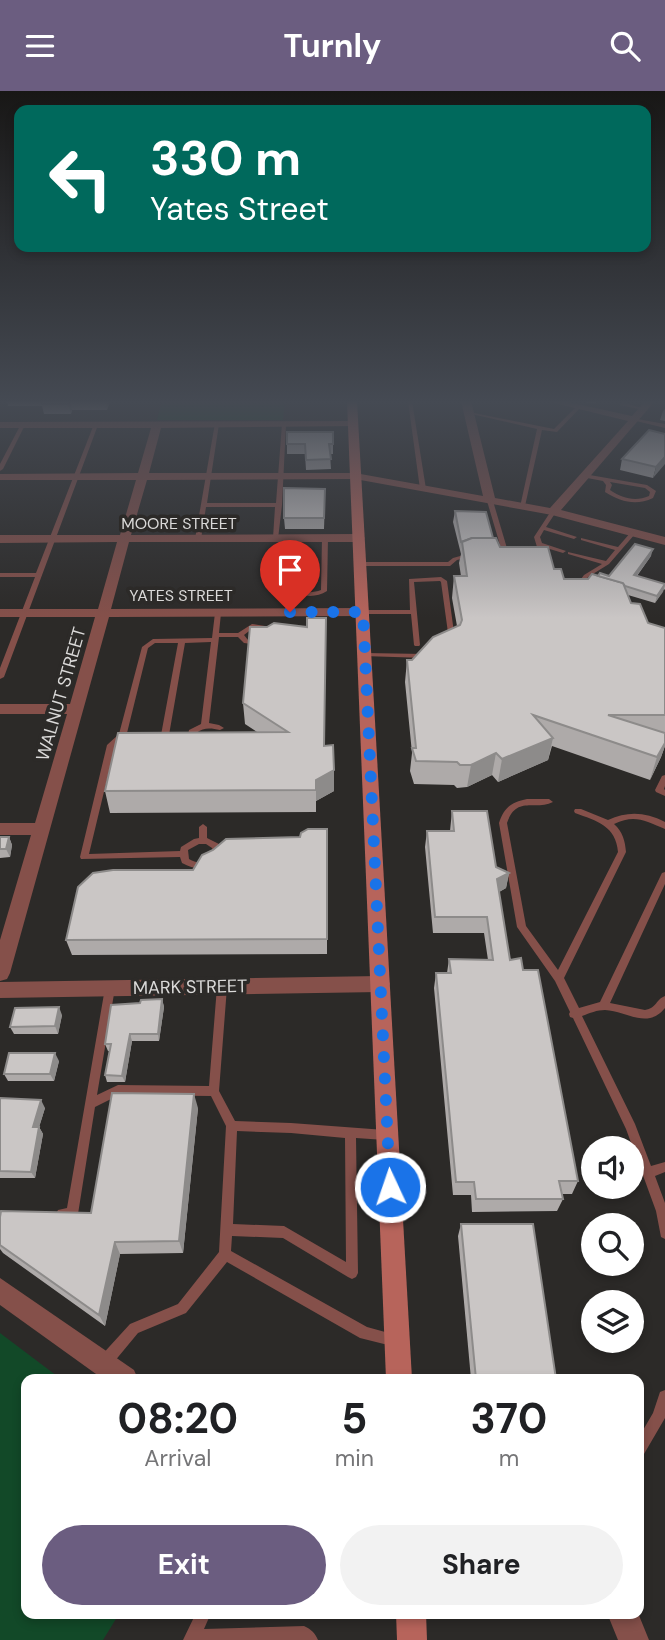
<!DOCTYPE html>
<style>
body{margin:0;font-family:"DM Sans",sans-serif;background:#f2f2f2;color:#202124;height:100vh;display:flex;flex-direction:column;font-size:26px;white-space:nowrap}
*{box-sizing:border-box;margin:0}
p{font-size:23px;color:#757577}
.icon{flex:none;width:38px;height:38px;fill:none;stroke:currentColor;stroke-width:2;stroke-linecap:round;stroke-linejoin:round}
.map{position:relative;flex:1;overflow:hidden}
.panel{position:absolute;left:21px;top:1283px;width:623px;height:245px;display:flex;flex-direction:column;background:#fff;border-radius:14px;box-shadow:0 4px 10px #0003}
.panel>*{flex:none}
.guide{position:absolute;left:14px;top:14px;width:637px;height:147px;border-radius:14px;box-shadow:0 4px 10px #0003;background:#00695c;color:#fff;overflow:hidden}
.controls{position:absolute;left:581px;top:1045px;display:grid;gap:14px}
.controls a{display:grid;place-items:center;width:63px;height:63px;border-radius:50%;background:#fff;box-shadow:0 4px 10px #0003;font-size:35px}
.pin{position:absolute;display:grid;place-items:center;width:60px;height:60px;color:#fff;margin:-72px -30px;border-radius:50% 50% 50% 0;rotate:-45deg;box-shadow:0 0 7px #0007}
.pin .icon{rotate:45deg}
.me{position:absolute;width:77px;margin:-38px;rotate:357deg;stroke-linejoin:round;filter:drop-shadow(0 0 5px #0008)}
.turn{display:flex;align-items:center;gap:24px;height:147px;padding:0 21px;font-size:32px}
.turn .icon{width:91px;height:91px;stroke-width:2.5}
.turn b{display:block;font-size:49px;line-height:60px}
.eta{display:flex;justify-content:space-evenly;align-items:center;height:119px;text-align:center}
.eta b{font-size:42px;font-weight:700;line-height:49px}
.action{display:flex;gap:14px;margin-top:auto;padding:14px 21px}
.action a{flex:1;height:80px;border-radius:42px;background:#6b5d80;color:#fff;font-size:28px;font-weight:700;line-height:80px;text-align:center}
.action a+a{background:#f2f2f2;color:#202124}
header{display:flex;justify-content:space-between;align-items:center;height:91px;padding:0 21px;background:#6b5d80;color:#fff;font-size:32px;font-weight:700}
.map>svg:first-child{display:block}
.green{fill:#124928}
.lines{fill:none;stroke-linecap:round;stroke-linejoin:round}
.service{fill:#85504a;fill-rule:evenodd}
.minor{fill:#85504a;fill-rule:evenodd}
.secondary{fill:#b7645b;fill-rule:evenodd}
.wall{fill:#aeaaa9}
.shaded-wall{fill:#8d8b8a}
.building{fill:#cac6c5;stroke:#8d8b8a;stroke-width:2}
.route{stroke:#1a73e8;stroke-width:12;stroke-dasharray:0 21.6}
.labels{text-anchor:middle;stroke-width:7;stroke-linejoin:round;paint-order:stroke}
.far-street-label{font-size:16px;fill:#dad9d8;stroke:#2c2a28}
.street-label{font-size:18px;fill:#dad9d8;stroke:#2c2a28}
</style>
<header><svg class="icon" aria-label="menu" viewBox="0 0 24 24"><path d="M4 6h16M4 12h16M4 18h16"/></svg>Turnly<svg class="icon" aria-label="search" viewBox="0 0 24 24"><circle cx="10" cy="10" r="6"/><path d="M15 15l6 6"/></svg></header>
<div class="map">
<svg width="665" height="1549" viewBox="0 0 665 1549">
<rect width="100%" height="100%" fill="#2c2a28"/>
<g class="green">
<path d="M162,310H285L283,329H157Z"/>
<path d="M0,1242L61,1288H26V1522L119,1523L103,1549H0Z"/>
</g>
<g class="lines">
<g class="service">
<path d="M408,310H412L426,398L423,400L420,398Z"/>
<path d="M622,310H626L625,312L645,318L643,319L620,314Z"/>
<path d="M577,315L581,316L557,341L542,339L525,415L520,416L537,338L467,322L469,321L554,338Z"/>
<path d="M632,327L665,333V337L632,329Z"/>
<path d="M215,332L219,333L207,412H276L282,333L284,332L286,333L282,414L278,448L273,447L275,416H206L201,448L198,450L195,448Z"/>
<path d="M21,333L25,334L3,378L0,380V373Z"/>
<path d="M94,333L98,334L4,586L0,588V577L35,486H0V482H36Z"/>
<path d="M584,383L647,394L656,400L653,407C636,415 621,411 605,401L606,394L603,390L582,386L581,385ZM610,391L645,397L650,401L649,405C635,411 622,407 610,399L612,394Z"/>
<path d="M490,408L493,410L509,464L508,465L503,464L487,410Z"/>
<path d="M551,420L556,421L546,436L577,446L574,448L544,439L540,446L542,452L566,460L563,462L543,456L546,466L543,468L540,466L534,446Z"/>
<path d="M633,440L636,442L635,443L609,473L588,486L580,497H576L575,496L584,484L602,473L568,463V461L606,470L615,459L581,449V447L618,456L631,441Z"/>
<path d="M325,445L328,447L327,500C316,507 303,506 291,500V447L294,445L297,447L296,498C304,502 313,502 321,499L322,447Z"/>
<path d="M471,462L473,463V465L457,469L450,475H360L357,473L360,471H448L453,467Z"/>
<path d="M441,486L447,490L455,549L454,550L452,551L449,549L441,491L440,490L414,491L420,554L419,555H415L414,554L411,523H363L360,521L363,519H410L409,488Z"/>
<path d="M218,520L221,522L219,542H238L252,533L265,535L268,537L265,539L253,537L244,544L248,549L261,551L262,552L259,554L244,552L238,546H219L209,632L219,634L224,637L220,639C211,637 204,636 196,642L194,652H188L187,650L189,639L201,633L211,551L185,552L169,644L168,646H162L161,644L178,552H155L148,557L127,642L130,644L115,655L89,763L180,760L181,756L194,748L199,747V736L203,733L207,736V747L219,753L222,764C212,779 198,781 182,772L180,766L81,768L80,766L107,654L119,643L142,556L153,548L212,547L215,522ZM199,753H206L212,757L214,763C206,772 199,774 189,768L188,759Z"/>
<path d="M365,562L425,563L428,565L425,567L363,565L362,564Z"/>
<path d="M665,684V695L664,698L665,699V705L656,701L655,699L662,685Z"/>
<path d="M527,708H549L553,711C536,720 516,704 507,732L526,835L558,879L618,761C616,735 597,730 575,722L574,720L575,718H581L608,729C628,720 645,721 665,731V738C645,730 635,723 614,733C623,741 625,750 626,761L564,887L579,917L600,911L661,784L662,782L665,781V793L610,912L645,919C657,917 656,908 665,905V917C647,939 627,920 605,919C597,919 590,922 582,925L635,1033L651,1075L665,1071V1081L655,1085L665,1112V1148L661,1146L656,1120L626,1038L573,927L570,926L569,923L570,921L555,890L517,836L499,732C504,717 511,711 527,708Z"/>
<path d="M222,892L225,893L227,896L219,1000L235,1030L291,1032L385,1039L389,1040L391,1044L389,1048L385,1049L356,1047L358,1182L356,1186L352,1188L348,1186L283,1147L232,1145L231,1160L367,1236L396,1244L401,1245L402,1250L401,1255L396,1256L360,1247L227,1171L186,1222L138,1242L109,1277L104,1278L99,1277L98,1272L99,1267L130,1233L178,1213L219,1161L226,1035L211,1005L119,1004L95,1016L78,1123L76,1127C70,1130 64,1130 58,1127L56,1123L58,1119L67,1117L105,897L107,894L110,893L113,894L115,897L97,1004L118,994L209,995L217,896L219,893ZM237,1040L291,1042L345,1047L346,1171L284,1135L233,1133Z"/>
<path d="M665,1299V1327L644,1363L639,1365V1346L653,1322L660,1301Z"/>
<path d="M196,1522H211L204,1538L304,1535C311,1538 315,1542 318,1549H183Z"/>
</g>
<g class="minor">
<path d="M461,310H471L495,407L550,417L628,330L546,310H563L632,325L645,310H655L561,419L665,446V454L552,424L355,388L147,389L131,444L359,443L365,447L359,451H129L111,518L363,517L370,521L363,525L109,526L10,882L7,888L0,890V849L31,744H0V732H35L67,623H0V613H70L95,526H0V518H98L117,451L0,452V444H120L136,389H0V383L138,382L151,337H0V331L353,330L357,331V335L161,337L149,382H355L483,405Z"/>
<path d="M380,885L387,887L390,893L387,899L380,901L0,907V891Z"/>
<path d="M0,1187L134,1279L138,1288H103L0,1214Z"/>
<path d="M607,1522H638L649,1549H618Z"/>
</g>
<g class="secondary">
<path d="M347,310H357L412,1288H386Z"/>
<path d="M396,1522H426L427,1549H397Z"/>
</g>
</g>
<g class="wall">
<path d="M7,310H110L107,319H72L71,323H44L42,315H8Z"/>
<path d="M581,310H597L594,313Z"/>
<path d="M665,318V330L660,329L663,320Z"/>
<path d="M333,341V363H330L331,378L306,379L305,363H287V353Z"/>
<path d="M665,343L653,387L620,379L622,368Z"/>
<path d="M325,409L324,438H285L284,427Z"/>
<path d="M455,420L493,447L500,456L554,478L564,488H588L598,485H609L651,465L637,485L665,493V499L664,498L655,512L628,504L631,512L648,532L665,537V655L661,666L650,689L552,655L548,669L498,691L492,684L467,696L457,697L454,694L414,693L410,680L412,662L405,591L407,569H412L457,535L452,507L454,485H461L459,472L461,463L453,431Z"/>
<path d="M243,612L325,655L334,679V700L316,710V721L110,722L105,700L257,641L245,633Z"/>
<path d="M452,720L496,776L509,782L506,797L499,801L510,869L523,879L578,1090L572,1103H562L563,1108L557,1120L472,1121L471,1104H453L434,897L436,882H447L449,868L488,869L484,842H433L425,756L427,740H450Z"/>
<path d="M327,738V863L72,864L66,849L193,779Z"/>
<path d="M0,746H9L12,754L10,766L0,767Z"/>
<path d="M162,908L164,916L159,950H132L125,991H107L105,984L110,960H108L105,953L140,912Z"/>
<path d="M62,924L58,943H14L10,936Z"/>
<path d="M59,970L54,990H8L4,983Z"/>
<path d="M0,1007L45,1017L39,1036L43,1043L35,1087H0Z"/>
<path d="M198,1017L183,1162L120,1163L105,1235L3,1162L0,1158V1126L91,1122Z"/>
<path d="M461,1133L556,1288H471L458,1145Z"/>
</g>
<g class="shaded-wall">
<path d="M70,310L72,319L71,323L68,313Z"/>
<path d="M106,310H110L107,319Z"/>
<path d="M665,366V373L653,387L656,376Z"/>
<path d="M653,458L651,465L632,491L634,484Z"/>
<path d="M665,494L663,501L655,512L657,505Z"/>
<path d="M553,647L548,669L498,691L502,668Z"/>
<path d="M665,652V655L661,666L650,689L657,666Z"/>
<path d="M496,662L492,684L467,696L471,674Z"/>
<path d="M334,679V700L316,710V721V689Z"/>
<path d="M9,746L12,754L10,766L6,758Z"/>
<path d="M509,782L506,797L494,804L497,788Z"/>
<path d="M162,908L164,916L159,950L158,943Z"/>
<path d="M59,916L62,924L58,943L55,935Z"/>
<path d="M130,943L132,950L125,991L122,985Z"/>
<path d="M55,962L59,970L54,990L50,983Z"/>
<path d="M194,1003L198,1017L183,1162L179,1150Z"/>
<path d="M41,1009L45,1017L37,1043L33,1036Z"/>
<path d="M39,1036L43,1043L35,1087L31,1081Z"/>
<path d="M115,1151L120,1163L105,1235L99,1224Z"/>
</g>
<g class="building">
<path d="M43,310H70L68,313H42Z"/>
<path d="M649,339L665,343V366L656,376L622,368Z"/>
<path d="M287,341H333V353H329L331,368L306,369L305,353H287Z"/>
<path d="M284,397L325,398L324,427H284Z"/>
<path d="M455,420L486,421L493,447H472L461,451Z"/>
<path d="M472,447H496L500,456H548L554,478H561L564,488H588L592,483L623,492L631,512L640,513L648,532L665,537V624H608L665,642V652L657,666L533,624L553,647L502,668L496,662L471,674H460L457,671L416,670L412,657H416L407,569H412L433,546L460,534L462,529L454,485H467L462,451Z"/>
<path d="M635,453L653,458L634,484L665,493L657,505L625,495L623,492L598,485L600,482L609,485Z"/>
<path d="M307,527H326L324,655L333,654L334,679L316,689V699L105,700L118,642L288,641L243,612L250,536H267L274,532L307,536Z"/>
<path d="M452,720H487L496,776L509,782L497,788L510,869L521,867L523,879H538L578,1090H559L563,1108H476L474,1091H456L436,882H451L449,868L493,869L487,826H435L427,740H454Z"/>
<path d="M308,738H327V848L66,849L78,796L93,782L113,779H193L202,764L213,759L226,748L300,746L301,742Z"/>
<path d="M0,746H9L6,758H0Z"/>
<path d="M162,908L158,943H130L122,985L105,984L111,953H105L111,914L140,912L141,909Z"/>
<path d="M59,916L55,935L10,936L15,917Z"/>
<path d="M9,962H55L50,983H4Z"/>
<path d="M112,1002L194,1003L179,1150L115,1151L99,1224L0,1154V1126L1,1120L91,1122Z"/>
<path d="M0,1007L41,1009L33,1036H39L31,1081L0,1080Z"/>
<path d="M461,1133H533L556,1288H476Z"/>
</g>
<linearGradient id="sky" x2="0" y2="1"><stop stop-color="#181716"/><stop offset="0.59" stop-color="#454a53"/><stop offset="1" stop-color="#454a53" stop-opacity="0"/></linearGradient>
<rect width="665" height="527" fill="url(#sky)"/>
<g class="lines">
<path class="route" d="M290,521H363L390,1096"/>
</g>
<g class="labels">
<g class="far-street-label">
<text x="179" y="438">MOORE STREET</text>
<text x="181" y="510">YATES STREET</text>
</g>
<g class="street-label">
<text transform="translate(61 603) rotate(-74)" y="6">WALNUT STREET</text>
<text transform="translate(190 896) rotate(-1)" y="6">MARK STREET</text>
</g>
</g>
</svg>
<div class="controls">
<a><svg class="icon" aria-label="sound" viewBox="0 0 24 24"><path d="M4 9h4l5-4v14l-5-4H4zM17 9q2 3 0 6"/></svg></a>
<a><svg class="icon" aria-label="search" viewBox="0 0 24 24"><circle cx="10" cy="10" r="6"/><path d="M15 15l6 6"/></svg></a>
<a><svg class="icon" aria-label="layers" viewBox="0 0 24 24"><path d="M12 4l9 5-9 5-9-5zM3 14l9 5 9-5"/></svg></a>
</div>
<div class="pin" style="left:290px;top:521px;background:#d93025"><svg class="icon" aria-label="arrive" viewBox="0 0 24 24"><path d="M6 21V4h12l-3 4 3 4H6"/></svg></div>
<svg class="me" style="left:390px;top:1096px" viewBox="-20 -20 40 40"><circle r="17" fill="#1a73e8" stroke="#fff" stroke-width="3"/><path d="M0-11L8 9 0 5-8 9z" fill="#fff"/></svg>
<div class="guide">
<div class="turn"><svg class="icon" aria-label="left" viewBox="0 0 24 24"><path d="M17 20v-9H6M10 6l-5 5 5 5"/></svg><div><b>330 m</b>Yates Street</div></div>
</div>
<section class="panel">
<div class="eta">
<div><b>08:20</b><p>Arrival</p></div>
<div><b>5</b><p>min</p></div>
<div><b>370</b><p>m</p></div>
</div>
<div class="action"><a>Exit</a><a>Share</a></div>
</section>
</div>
